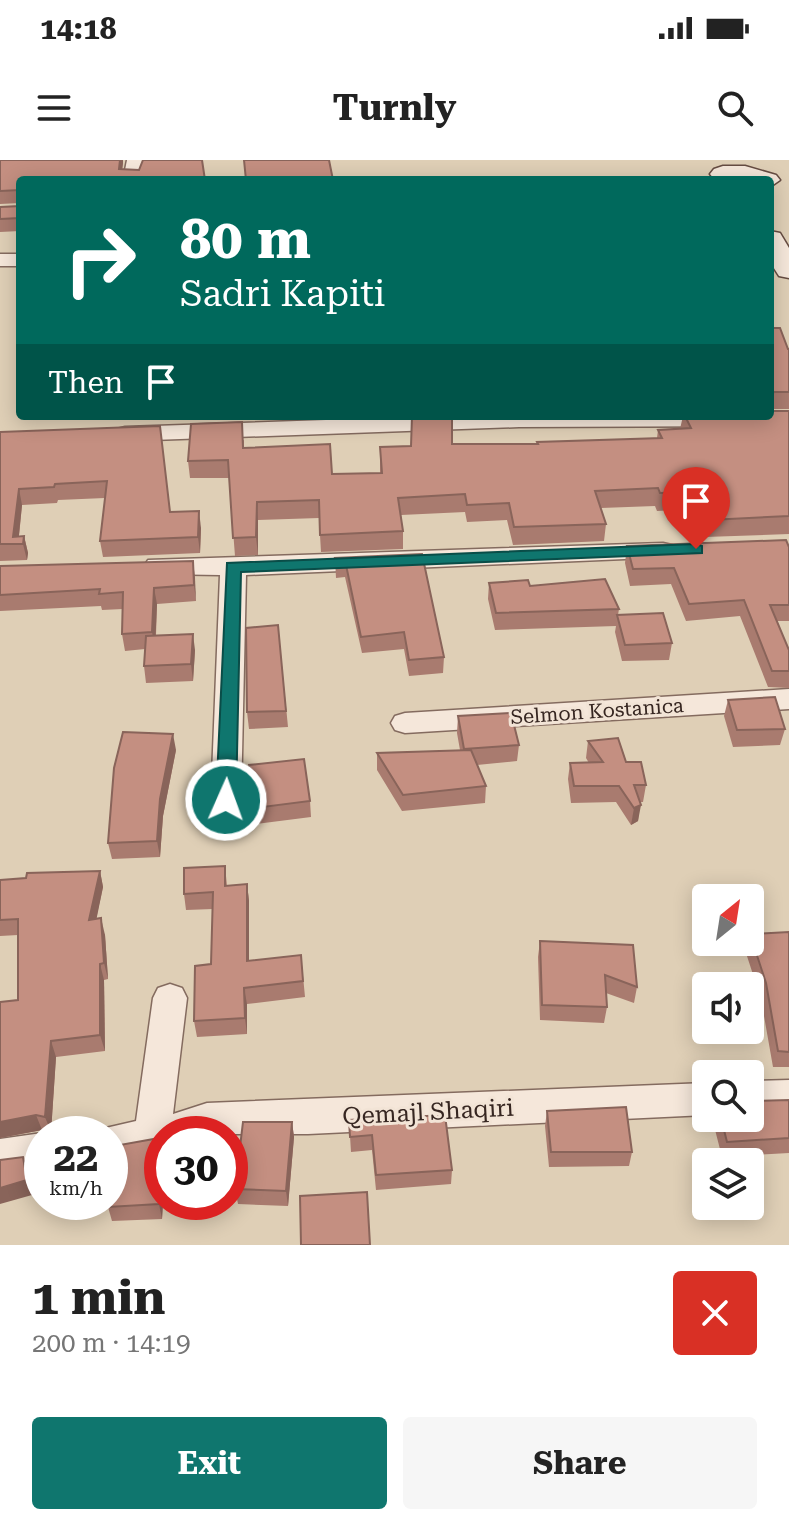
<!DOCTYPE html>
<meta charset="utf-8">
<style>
body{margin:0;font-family:"Roboto Serif",serif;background:#f6f6f6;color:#222;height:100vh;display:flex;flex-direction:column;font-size:30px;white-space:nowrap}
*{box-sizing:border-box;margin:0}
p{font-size:26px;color:#767676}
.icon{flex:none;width:44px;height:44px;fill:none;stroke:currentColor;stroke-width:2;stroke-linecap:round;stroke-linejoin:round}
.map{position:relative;height:1085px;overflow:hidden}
.sheet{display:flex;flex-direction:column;background:#fff;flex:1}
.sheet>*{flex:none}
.top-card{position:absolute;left:16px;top:16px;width:758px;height:244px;border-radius:8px;box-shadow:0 4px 20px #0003;background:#00695c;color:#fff;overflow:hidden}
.needle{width:52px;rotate:30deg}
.controls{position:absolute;left:692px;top:724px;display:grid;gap:16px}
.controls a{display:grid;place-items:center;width:72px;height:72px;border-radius:8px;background:#fff;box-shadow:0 4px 20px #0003;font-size:40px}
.speed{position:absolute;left:24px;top:956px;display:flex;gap:16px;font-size:40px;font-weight:700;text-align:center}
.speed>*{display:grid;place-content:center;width:104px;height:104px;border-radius:50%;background:#fff;box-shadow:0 4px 20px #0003;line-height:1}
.speed small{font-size:20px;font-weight:400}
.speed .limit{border:12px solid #d22;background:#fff;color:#111}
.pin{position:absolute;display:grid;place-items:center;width:68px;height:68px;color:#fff;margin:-82px -34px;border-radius:50% 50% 50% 0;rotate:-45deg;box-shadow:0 0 8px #0007}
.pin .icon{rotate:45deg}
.me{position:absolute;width:88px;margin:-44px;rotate:2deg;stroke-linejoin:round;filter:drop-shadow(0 0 6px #0008)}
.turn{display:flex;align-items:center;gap:28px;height:168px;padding:0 32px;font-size:36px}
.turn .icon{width:104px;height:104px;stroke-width:2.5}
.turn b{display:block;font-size:56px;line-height:68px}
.then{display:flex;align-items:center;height:76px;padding:0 32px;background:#0003;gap:16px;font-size:30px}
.round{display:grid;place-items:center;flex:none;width:84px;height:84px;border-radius:8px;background:#f6f6f6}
.headline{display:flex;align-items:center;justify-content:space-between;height:136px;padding:0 32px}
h1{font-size:48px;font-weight:700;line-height:60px}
.primary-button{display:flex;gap:16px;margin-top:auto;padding:16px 32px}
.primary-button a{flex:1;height:92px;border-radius:8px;background:#0f766e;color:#fff;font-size:32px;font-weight:700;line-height:92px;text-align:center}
.primary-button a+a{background:#f6f6f6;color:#222}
.status{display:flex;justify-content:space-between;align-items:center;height:56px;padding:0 40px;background:#fff;direction:ltr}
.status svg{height:22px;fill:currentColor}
header{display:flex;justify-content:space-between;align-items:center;height:104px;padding:0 32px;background:#fff;font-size:36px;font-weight:700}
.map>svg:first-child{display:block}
.farmland{fill:#dfcfb6;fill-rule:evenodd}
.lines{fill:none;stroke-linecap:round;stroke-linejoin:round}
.street-casing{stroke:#846b5f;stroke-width:3}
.secondary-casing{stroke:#664c42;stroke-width:3}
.street{fill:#f5e7da;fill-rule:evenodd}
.secondary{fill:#f5e7da;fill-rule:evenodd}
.wall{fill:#a97b6f}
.shaded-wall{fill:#89645a}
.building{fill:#c48f81;stroke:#89645a;stroke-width:2}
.route{fill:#0f766e;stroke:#0a4d48;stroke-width:2}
.labels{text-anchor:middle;stroke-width:6;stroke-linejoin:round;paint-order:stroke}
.street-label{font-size:20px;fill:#362621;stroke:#f2e4d6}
.near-street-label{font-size:24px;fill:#362621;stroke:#f2e4d6}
</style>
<div class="status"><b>14:18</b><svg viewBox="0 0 49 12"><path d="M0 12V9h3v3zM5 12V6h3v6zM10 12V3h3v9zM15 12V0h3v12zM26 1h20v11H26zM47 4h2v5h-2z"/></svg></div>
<header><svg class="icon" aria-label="menu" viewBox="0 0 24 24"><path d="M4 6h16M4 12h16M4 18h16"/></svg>Turnly<svg class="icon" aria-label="search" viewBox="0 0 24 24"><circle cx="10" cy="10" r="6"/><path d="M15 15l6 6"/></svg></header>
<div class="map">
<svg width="789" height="1085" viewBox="0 0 789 1085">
<rect width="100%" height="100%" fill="#ead8c7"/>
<path class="farmland" d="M0,0H789V1085H0ZM20,20H770V256H20ZM706,738H750V782H706ZM706,826H750V870H706ZM706,914H750V958H706ZM42,974H110V1042H42ZM162,974H230V1042H162ZM706,1002H750V1046H706Z"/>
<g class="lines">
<defs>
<g id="street">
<path d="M127,0H145L141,20H123Z"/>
<rect x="0" y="94" width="20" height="12"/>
<path d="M770,252H789V266L519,267L125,281L117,279L114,274L117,269L125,267L441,256H770Z"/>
<path d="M663,383L672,385L676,391L672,397L246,415L241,640L237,648L226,651L215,648L211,640L220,415L157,414L148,412L144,406L148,400Z"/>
<path d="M789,529V549L405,573L395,570L391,563L395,556L405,553Z"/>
<path d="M170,824L182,828L187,838L173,954L207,943L706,923V955L308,974H162V990L110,999V974H95L97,970L136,961L153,838L158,828Z"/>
<path d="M789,920V952L750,953V921Z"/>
<path d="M42,973L45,974H42V1007L0,1013V979Z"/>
</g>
<g id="secondary">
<path d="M723,6H745L776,15L780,20L770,27V20L714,19L710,14L714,9Z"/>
<path d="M770,71L780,73L789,88V118L779,116L770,102Z"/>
</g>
</defs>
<use href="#street" class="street-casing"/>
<use href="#secondary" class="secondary-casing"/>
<use href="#street" class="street"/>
<use href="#secondary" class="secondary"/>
</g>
<g class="wall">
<path d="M0,0H123V3L122,9L20,20V71L0,72V47L20,46V43L0,44Z"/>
<path d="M770,168L789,189V249H770Z"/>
<path d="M789,251V374L705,377L696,349L657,351L655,346L601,348L606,364L604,381L513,385L507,360L467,362L465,352L401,355L403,371V389L321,392L319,358L258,360V395L235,396L229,318H190L188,301L244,280V288L332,314L380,313V287L452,284H537L657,278L658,270L680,269L683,256H770Z"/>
<path d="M0,272L171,352L201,368L200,393L103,397L100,381L105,338L58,340L57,343L22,345L19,376H24L28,393L27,400L0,401Z"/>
<path d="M627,386L789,387V461H777L789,490V528L768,527L740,456L686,461L671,424L630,426L625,403Z"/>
<path d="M422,394L444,497L443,513L409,516L404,489L362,493L345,417L336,418L335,398Z"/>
<path d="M193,401L196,441L157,444L156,475L195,490L193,521L146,523L144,506L145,489L125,491L122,474L123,449L102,450L101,446L0,451V406Z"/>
<path d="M489,423L619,449L618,455L672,483L669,500L622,501L615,472L616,466L495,470L488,439Z"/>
<path d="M278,465L288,567L249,569L247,552Z"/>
<path d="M728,540L785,569L780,585L733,587L724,556Z"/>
<path d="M458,556L519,585L517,601L477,605L486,626L485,643L402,651L377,610V593L460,590L457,573Z"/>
<path d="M588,581L626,602L646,625L643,642H640L638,661L631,665L616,642L571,643L568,619L570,603H589L586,598Z"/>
<path d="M176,590L163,656L160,697L112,699L108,683Z"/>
<path d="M249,605L310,641L311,657L256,664Z"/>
<path d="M225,706L227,726L247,724L249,741V801L301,795L305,837L247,844V874L197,877L194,861L211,804L213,749L186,750L184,734Z"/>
<path d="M100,711L103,727L96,759L105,775L108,819L104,820L105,891L56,897L51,972L42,970L0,978V842L18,840V775L0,776V720Z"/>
<path d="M789,772V907H773L761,839L745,790L748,782H750V774Z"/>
<path d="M540,781L637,827L634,843L606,833L607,847L604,863L540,860L538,797Z"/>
<path d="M789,940V993L722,997L712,958H750L755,941Z"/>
<path d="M547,951L632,992L629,1006L549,1007L545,966Z"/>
<path d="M349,960L452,1010L451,1024L376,1030L372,990L351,992Z"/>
<path d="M292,962L294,977L288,1046L238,1044L235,1029Z"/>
<path d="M163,1042L162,1059L112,1061L108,1047Z"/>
</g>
<g class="shaded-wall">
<path d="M120,0H123V3L121,20L119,9Z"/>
<path d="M19,329L22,345L18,384L13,377Z"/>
<path d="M257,342L258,360V395L256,377Z"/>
<path d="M199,351L201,368L200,393L198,377Z"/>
<path d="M24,376L28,393L27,400L23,384Z"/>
<path d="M193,401L195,418L196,441L194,425Z"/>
<path d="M154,428L157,444L155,488L152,472Z"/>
<path d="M193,474L195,490L193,521L191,504Z"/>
<path d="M173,574L176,590L163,656L160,697L157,681L160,639Z"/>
<path d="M641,645L638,661L631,665L634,648Z"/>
<path d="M100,711L103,727L93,776L89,760Z"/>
<path d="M247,724L249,741V817L247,801Z"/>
<path d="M101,758L105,775L108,819L104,803Z"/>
<path d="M100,804L104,820L105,891L100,875Z"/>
<path d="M244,828L247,844V874L245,858Z"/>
<path d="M51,881L56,897L51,972L45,957Z"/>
<path d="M36,955L42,970L0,978V962Z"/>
<path d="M292,962L294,977L288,1046L286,1031Z"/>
<path d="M23,997L29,1012L32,1035L0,1044V1028Z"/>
<path d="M162,999V1042H163L162,1059L159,1044Z"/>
</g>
<g class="building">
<path d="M0,0H120L119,9L139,10L143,0H202L205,20H20V58L0,59V47L20,46V30L0,31Z"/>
<path d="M244,0H329L333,20H246Z"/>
<path d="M770,168H780L788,189H789V232H774L771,236Z"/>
<path d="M770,251H789V356L709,360L699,332L660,333L658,328L595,331L606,364L514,367L509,343L467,345L465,334L398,338L403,371L320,375L319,340L257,342L256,377L233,378L228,300L188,301L191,264L242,262L243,288L330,284L332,314L382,313L380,287L411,286L412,256H452V284H538L537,282L662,278L658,270L691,268L685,256H770Z"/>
<path d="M160,266L170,352L199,351L198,377L100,381L107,321L55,324L54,327L19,329L13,377L24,376L23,384H0V272Z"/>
<path d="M786,380L789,387V445H770L789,490V511H772L744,440L689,444L674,408L633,409L627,386Z"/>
<path d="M422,394L444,497L409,500L404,472L361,477L345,400L336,401L335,398Z"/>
<path d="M193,401L194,425L154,428L152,472L122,474L123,432L99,434L100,429L0,435V406Z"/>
<path d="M605,419L619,449L496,453L489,423L528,420L530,426Z"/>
<path d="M663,453L672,483L625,485L617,455Z"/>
<path d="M278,465L286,551L247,552L246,468Z"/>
<path d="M193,474L191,504L144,506L146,476Z"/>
<path d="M775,537L785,569L737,570L728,540Z"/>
<path d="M511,553L519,585L464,589L458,556Z"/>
<path d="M123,572L173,574L160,639L157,681L108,683L114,608Z"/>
<path d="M618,578L626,602H641L646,625H634L641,645L634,648L619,626H574L570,603L603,602L588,581Z"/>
<path d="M471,590L486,626L403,635L377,593Z"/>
<path d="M304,599L310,641L255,648L249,605Z"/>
<path d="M225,706V726L247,724V801L301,795L303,821L244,828L245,858L194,861L195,806L211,804L213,732L184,734V708Z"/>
<path d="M100,711L89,760L101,758L104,803L100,804V875L51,881L45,957L36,955L0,962V842L18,840V759L0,760V720L26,718L27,713Z"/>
<path d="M789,772V892L778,891L766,823L750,774Z"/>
<path d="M540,781L633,785L637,827L605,815L607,847L542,845Z"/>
<path d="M750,929H752L755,941L789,940V978L727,982L721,958H750Z"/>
<path d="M626,947L632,992H551L547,951Z"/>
<path d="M445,955L452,1010L376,1015L372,975L350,977L349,960Z"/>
<path d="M243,962H292L286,1031L235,1029Z"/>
<path d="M164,971V974H162V999L159,1044L108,1047V1042H110V1023L114,986L159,978Z"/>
<path d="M23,997L27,1020L0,1028V1000Z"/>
<path d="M367,1032L370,1085H301L300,1036Z"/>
</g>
<path class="route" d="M696,384L702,386V393L241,412L236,640L233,646H219L216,640L227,403Z"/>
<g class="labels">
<g class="street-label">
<text transform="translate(597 551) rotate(-4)" y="7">Selmon Kostanica</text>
</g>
<g class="near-street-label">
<text transform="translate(428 952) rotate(-3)" y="8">Qemajl Shaqiri</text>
</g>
</g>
</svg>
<div class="controls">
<a><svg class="needle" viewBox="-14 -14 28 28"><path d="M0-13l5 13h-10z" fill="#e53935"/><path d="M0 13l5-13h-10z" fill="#767676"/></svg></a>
<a><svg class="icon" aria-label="sound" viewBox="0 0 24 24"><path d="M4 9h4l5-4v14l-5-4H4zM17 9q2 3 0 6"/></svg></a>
<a><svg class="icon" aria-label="search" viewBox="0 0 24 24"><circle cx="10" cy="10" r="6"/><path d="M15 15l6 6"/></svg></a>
<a><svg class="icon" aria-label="layers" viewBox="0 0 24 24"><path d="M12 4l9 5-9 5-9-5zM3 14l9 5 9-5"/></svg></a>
</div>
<div class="speed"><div>22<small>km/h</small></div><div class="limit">30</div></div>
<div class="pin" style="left:696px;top:389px;background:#d93025"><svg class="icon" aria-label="arrive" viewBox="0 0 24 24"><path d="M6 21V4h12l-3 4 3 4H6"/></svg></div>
<svg class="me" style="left:226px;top:640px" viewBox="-20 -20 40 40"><circle r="17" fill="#0f766e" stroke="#fff" stroke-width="3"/><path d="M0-11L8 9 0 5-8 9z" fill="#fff"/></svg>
<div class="top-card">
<div class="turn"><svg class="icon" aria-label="right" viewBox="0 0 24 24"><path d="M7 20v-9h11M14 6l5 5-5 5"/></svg><div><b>80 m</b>Sadri Kapiti</div></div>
<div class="then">Then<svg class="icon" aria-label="arrive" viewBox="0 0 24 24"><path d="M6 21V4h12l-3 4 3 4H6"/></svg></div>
</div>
</div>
<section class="sheet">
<div class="headline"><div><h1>1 min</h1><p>200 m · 14:19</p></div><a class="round" style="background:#d93025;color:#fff"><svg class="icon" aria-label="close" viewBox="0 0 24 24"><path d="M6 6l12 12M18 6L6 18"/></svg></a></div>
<div class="primary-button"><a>Exit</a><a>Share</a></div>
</section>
